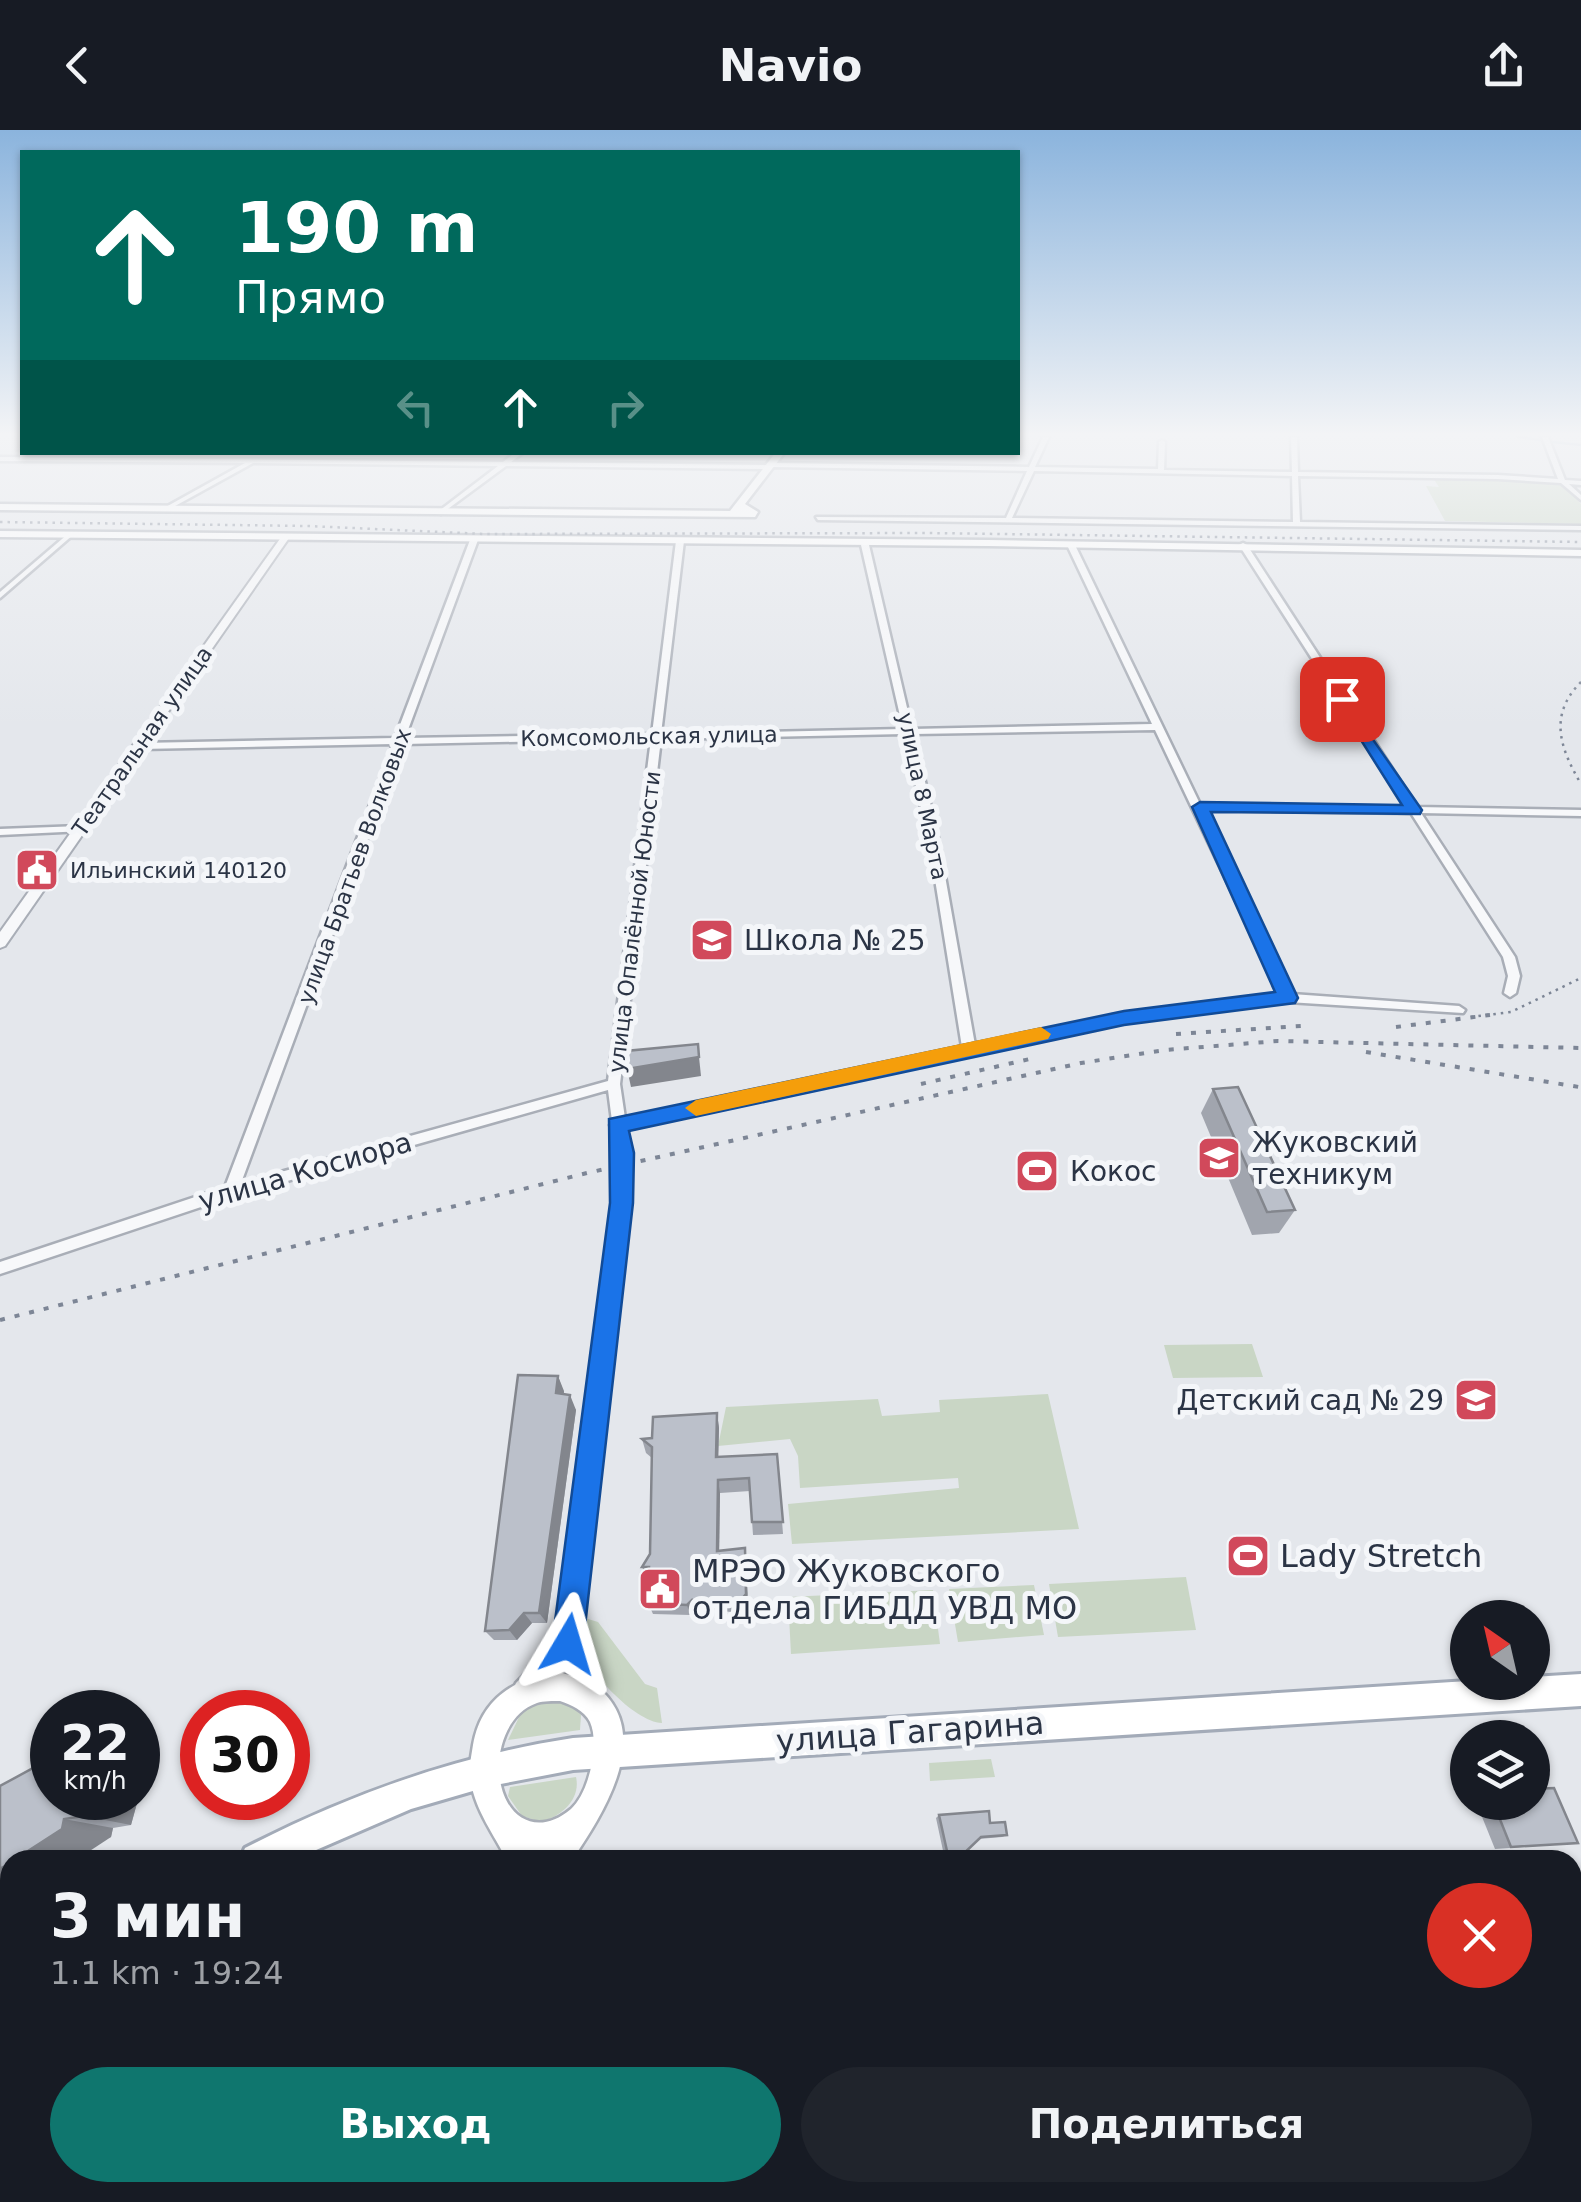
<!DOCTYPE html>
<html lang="ru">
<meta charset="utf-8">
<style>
body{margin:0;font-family:"DejaVu Sans",sans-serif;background:#20242c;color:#f1f3f6;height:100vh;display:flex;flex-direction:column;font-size:38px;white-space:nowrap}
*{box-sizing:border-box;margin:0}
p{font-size:32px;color:#9ea1a6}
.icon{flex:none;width:55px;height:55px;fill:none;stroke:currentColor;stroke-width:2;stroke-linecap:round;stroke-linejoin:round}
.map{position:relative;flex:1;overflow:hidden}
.details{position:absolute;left:0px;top:1720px;width:1582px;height:352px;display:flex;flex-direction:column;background:#171b24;border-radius:30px 30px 0 0;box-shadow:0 2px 8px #0004}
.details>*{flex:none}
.guide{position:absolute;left:20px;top:20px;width:1000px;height:305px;border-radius:0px;box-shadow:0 2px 8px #0004;background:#00695c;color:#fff;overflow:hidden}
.needle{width:65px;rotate:326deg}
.buttons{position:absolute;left:1450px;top:1470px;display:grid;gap:20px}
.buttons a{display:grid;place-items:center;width:100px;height:100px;border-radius:50%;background:#171b24;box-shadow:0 2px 8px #0004;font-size:50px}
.speed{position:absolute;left:30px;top:1560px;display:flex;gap:20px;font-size:50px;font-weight:700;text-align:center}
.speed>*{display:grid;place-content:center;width:130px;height:130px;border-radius:50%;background:#171b24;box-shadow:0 2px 8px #0004;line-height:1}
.speed small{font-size:25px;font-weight:400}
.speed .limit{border:15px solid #d22;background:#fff;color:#111}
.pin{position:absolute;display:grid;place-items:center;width:85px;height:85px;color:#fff;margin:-42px;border-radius:20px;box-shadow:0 5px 15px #0006}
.me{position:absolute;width:110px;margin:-55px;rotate:7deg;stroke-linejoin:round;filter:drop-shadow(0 0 8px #0008)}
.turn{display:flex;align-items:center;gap:35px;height:210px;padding:0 50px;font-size:45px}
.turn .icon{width:130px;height:130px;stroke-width:2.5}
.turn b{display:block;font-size:70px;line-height:85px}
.lanes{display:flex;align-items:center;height:95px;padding:0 50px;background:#0003;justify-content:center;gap:50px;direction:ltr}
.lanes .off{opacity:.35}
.round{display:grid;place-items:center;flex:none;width:105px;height:105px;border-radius:52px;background:#20242c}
.overview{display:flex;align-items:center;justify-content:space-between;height:170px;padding:0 50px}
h1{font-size:60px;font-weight:700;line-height:75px}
.primary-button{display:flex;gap:20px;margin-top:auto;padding:20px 50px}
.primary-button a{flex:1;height:115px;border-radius:60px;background:#0f766e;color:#fff;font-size:40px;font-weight:700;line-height:115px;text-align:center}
.primary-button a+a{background:#20242c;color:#f1f3f6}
header{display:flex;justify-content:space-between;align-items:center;height:130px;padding:0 50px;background:#171b24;font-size:45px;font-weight:700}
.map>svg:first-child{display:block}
.green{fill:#c9d6c5}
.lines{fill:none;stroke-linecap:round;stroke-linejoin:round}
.stream{stroke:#9fb4cc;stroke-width:2.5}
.minor-casing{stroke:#a9aeb7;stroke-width:5}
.tertiary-casing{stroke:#a9aeb7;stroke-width:4}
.secondary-casing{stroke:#a9aeb7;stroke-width:5}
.primary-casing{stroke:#a3abb8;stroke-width:6}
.minor{fill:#f7f8fa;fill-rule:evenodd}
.tertiary{fill:#f7f8fa;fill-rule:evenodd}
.secondary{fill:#fff;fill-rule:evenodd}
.primary{fill:#fff;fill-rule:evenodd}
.rail-far1{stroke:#7d8696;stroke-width:2.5;stroke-dasharray:2.5 5;stroke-linecap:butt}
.rail{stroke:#7d8696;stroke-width:4;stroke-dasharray:5 10;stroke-linecap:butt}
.wall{fill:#a1a5ae}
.shaded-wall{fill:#83868d}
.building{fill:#bbc0ca;stroke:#83868d;stroke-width:2.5}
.route{fill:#1a73e8;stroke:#114b97;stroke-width:2.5}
.slow{fill:#f59e0b}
.labels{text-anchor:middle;stroke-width:10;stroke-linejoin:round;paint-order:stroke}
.far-street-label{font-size:22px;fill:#2b3445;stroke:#f4f6f9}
.far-poi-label{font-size:22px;fill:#2b3445;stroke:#f4f6f9;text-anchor:start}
.poi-label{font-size:28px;fill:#2b3445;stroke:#f4f6f9;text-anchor:start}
.street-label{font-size:28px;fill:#2b3445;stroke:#f4f6f9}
.near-poi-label{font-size:32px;fill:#2b3445;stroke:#f4f6f9;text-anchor:start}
.near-street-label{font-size:32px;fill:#2b3445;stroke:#f4f6f9}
</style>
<header><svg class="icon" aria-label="back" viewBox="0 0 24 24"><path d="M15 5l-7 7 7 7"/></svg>Navio<svg class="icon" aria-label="share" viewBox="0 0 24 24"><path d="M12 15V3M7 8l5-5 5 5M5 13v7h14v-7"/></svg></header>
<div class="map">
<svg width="1581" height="2072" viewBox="0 0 1581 2072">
<rect width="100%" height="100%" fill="#e4e7ec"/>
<g class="green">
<path d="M1433,348L1562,353L1581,374V394L1445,391L1426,356L1439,357Z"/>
<path d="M1252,1214L1263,1247L1173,1248L1164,1215Z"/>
<path d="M1048,1264L1079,1399L792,1414L788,1374L959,1358L958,1348L800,1358L798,1326L790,1309L718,1316L726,1277L878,1269L882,1286L940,1282L939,1270Z"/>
<path d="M1186,1447L1196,1500L1058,1507L1049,1454Z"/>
<path d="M1034,1455L1044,1505L958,1512L949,1459Z"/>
<path d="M933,1460L940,1514L791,1524L788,1467Z"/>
<path d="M578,1486L598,1492L645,1554L657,1558L662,1593C634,1592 584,1538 578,1510C576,1503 578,1494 578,1486Z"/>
<path d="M545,1568L571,1572L581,1585L580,1600L508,1610L522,1581Z"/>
<path d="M991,1629L995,1647L930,1651L929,1633Z"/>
<path d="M576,1647C581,1669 562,1686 541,1692L522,1686L508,1666L510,1657Z"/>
<path d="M1581,1810V2072H1343L1341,2063L1572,2062V1811Z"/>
</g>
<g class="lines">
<g class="stream">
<path d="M1518,307L1541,310"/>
<path d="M1553,312L1581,315"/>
</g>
<defs>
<g id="minor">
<path d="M1043,307H1049L1035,337L1158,339L1159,312L1162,310L1165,312L1164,340L1292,342L1291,307H1297L1298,342L1498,345L1558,349L1542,307H1548L1565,350L1581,351V355L1569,354L1581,365V370L1561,353L1498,349L1298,346L1300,392L1581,396V400L818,390L816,387L1006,388L1027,341L772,337L769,339L506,336L441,384L439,381L498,336L253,333L166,381L164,378L245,333L0,331V327L503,332L516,322H524L511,332L768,335L771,333L1029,337ZM1034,341L1292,346L1293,392L1012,388Z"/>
<path d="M69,403L74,404L0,468V462Z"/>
<path d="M474,408L478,410L405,608L652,604L676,411L680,409L684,411L661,604L903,599L861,415L865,413L869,415L912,599L1152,594L1067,415L1071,413L1075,415L1200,674L1407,677L1239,415L1243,413L1247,415L1417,677L1581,680V686L1421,683L1515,827L1520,846L1516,863L1510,867L1504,863L1508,846L1503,827L1411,683L1203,680L1292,864L1459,876L1465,880L1463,883L1288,872L1123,892L626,998L630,1023L628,1073L577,1513L602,1566L599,1573L592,1576L585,1573L565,1530L530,1567L523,1570L516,1567L513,1560L516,1553L558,1510L614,1073C615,1048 620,1018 610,995L612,991L608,960L231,1067L0,1144V1132L225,1057L393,614L140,619L135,616L140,613L395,608L470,410ZM1155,600L1281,865L1123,884L975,915L939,712L914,604ZM904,604L929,712L962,917L625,988L620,954L661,609ZM651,609L608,951L241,1053L403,614Z"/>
<path d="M80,696L85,699L84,701L0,705V699Z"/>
</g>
<path id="tertiary" d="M282,406L289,408L5,816L0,818V802Z"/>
<g id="secondary">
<path d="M776,322H785L745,374L758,382L755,387L0,380V374L730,381Z"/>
<path d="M0,401L988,410L1581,420V426L988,416L0,407Z"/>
<path d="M560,1542C571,1546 586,1549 596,1556C656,1603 603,1684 572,1730H539L542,1722H535L538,1730H507C494,1705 476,1681 471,1653C468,1640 471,1628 473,1615C481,1568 516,1547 560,1542ZM560,1571C571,1575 584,1580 590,1592C600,1614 589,1663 571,1679C538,1707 506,1689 500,1650C495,1622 507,1583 537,1573C543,1571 553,1571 560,1571Z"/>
<rect x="492" y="2062" width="36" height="10"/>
</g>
<g id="primary">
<path d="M1581,1544V1576L573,1640L490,1656L411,1679L293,1730H240L245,1718C350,1664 456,1626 573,1608L1468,1551L1532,1552V1547Z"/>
<path d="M10,1845V1884L0,1889V1850Z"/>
</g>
</defs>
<use href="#minor" class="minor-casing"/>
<use href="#tertiary" class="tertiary-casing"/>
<use href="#secondary" class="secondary-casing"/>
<use href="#primary" class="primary-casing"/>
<use href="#minor" class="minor"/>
<use href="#tertiary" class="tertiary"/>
<use href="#secondary" class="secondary"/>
<use href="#primary" class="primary"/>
<g class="rail-far1">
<path d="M0,392L308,396L485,404L928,403L1581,412"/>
<path d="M1581,552C1548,585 1560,618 1581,654"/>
<path d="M1471,887L1511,882L1581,848"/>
</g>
<g class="rail">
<path d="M1396,897L1490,885"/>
<path d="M1176,904L1301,896"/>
<path d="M1366,922L1579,957"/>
<path d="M921,954L1034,928"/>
<path d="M0,1190L587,1043L1081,933L1165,920L1278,911L1581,918"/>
</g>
</g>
<g class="wall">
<path d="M1213,959L1295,1080L1279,1103L1252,1105L1201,983Z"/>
<path d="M558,1246L564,1264L576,1280L547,1493H532L517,1510H494L485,1501Z"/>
<path d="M717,1283L719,1298L718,1327L777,1324L783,1404L753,1405L750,1361L720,1363L719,1420L746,1430L748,1475L741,1483L712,1480L708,1487L704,1481L698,1485L695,1481L690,1485L653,1484L648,1473L649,1448H647L642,1437L650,1424L652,1328L646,1323L642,1309L652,1308Z"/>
<path d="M145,1644L131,1695L113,1698L111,1707L0,1749V1656Z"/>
<path d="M1476,1672H1532L1578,1713L1495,1719Z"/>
<path d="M939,1685L990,1693L1007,1705L1002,1707L979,1709L957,1730H945L936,1688Z"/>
</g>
<g class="shaded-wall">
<path d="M699,927L701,946L631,957L627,939Z"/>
<path d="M558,1246L564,1261L563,1278L556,1263Z"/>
<path d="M570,1265L576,1280L547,1493L539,1483Z"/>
<path d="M717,1283L719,1298L718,1340L716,1327Z"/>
<path d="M718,1350L720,1363L719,1432L717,1421Z"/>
<path d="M745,1418L748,1475L741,1483L739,1472Z"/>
<path d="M692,1470L695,1481L690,1485L687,1475Z"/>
<path d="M710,1470L712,1480L708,1487L705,1476Z"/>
<path d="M701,1471L704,1481L698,1485L695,1475Z"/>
<path d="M524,1483L532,1493L517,1510L509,1500Z"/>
<path d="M138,1638L145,1644L131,1695L84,1686L89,1668H138Z"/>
<path d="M64,1689L113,1698L111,1707L76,1730H14Z"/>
<path d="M10,1733V1750L0,1749V1739Z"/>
</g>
<g class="building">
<path d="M698,914L699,927L627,939L626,921Z"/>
<path d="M1238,957L1295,1080L1267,1082L1213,959Z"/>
<path d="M518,1245L558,1246L556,1263L570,1265L539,1483H524L509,1500L485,1501Z"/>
<path d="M717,1283L716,1327L777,1324L783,1392H752L749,1348L718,1350L717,1421L745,1418L746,1464L739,1472L710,1470L705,1476L701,1471L695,1475L692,1470L687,1475L648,1473L649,1437H642L650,1424L652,1317L642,1309L652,1308L653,1287Z"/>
<path d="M52,1630V1668H89L84,1686L64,1689L62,1699L14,1730H10V1733L0,1739V1656L46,1631Z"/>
<path d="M1554,1658L1578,1713L1511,1717L1493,1672H1532V1659Z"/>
<path d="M989,1681L990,1693L1005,1692L1007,1705L981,1707L957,1730H949L939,1685Z"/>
</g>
<linearGradient id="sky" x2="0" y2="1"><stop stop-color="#8bb4dd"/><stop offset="0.51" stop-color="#f3f4f6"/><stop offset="1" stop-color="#f3f4f6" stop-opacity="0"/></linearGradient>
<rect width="1581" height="597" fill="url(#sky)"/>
<path class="route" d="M1342,565L1422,680L1420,684L1211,682L1298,868L1295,873L1124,895L629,1001L634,1023L633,1073L583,1514L579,1525L568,1529L556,1525L552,1514L610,1073L609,989L1124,881L1275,862L1192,677L1200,672L1402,675L1335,569Z"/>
<path class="slow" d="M1041,897L1051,904L1048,909L696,986L685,978L696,970Z"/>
<defs>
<symbol id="civic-square" viewBox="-11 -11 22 22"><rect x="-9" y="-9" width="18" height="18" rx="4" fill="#d1495b" stroke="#f4f6f9"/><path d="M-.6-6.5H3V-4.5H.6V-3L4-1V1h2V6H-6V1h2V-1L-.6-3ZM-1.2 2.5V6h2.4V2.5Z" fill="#fff"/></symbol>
<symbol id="school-square" viewBox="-11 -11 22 22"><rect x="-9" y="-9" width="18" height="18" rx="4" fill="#d1495b" stroke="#f4f6f9"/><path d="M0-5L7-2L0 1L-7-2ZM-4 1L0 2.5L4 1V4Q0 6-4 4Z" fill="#fff"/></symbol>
<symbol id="university-square" viewBox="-11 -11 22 22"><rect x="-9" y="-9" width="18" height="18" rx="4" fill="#d1495b" stroke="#f4f6f9"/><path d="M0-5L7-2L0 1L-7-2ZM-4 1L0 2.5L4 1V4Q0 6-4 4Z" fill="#fff"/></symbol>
<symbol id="stadium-square" viewBox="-11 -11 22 22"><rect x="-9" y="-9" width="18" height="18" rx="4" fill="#d1495b" stroke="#f4f6f9"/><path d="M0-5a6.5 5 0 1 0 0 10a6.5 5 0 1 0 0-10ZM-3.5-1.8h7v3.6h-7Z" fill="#fff"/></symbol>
</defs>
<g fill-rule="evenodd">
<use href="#civic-square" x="12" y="715" width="50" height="50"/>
<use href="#school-square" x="687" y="785" width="50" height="50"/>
<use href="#university-square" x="1194" y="1003" width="50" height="50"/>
<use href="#stadium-square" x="1012" y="1016" width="50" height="50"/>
<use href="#school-square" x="1451" y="1245" width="50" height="50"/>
<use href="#stadium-square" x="1223" y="1401" width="50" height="50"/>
<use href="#civic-square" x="635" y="1434" width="50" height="50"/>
</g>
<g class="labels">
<g class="far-street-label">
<text transform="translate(649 606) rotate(-1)" y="8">Комсомольская улица</text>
<text transform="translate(142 611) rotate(-55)" y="8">Театральная улица</text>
<text transform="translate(923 666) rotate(78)" y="8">улица 8 Марта</text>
<text transform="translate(354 736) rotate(-70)" y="8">улица Братьев Волковых</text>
<text transform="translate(634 792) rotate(-83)" y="8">улица Опалённой Юности</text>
</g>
<g class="far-poi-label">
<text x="70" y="748">Ильинский 140120</text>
</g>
<g class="poi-label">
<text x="744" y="820">Школа № 25</text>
<text x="1252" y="1022">Жуковский<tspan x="1252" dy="32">техникум</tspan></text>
<text x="1070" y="1051">Кокос</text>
<text x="1444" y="1280" text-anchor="end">Детский сад № 29</text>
</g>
<g class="street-label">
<text transform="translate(305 1041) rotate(-16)" y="10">улица Косиора</text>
</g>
<g class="near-poi-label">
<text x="1280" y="1437">Lady Stretch</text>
<text x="692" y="1452">МРЭО Жуковского<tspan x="692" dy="37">отдела ГИБДД УВД МО</tspan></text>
</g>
<g class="near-street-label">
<text transform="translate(910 1602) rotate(-4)" y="11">улица Гагарина</text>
</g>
</g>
</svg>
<div class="buttons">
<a><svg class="needle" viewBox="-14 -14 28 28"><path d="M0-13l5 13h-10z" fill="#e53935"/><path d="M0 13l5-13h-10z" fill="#9ea1a6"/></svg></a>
<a><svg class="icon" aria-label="layers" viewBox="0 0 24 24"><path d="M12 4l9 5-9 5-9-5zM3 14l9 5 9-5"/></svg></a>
</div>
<div class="speed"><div>22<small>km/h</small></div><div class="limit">30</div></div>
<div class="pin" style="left:1342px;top:569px;background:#d93025"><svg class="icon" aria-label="arrive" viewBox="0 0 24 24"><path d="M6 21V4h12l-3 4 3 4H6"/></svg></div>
<svg class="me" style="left:568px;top:1514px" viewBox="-20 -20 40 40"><path d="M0-17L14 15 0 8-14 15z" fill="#1a73e8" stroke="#fff" stroke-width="4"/></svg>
<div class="guide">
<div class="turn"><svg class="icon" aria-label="ahead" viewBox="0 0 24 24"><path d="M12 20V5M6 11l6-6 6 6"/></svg><div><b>190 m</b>Прямо</div></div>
<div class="lanes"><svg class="icon off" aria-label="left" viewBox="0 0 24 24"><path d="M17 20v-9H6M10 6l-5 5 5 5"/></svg><svg class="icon" aria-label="ahead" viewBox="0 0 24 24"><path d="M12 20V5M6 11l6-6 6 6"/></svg><svg class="icon off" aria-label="right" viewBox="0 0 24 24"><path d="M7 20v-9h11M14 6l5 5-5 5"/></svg></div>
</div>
<section class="details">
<div class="overview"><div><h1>3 мин</h1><p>1.1 km · 19:24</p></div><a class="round" style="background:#d93025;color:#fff"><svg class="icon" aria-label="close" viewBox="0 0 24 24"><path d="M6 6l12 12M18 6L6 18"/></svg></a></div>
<div class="primary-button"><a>Выход</a><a>Поделиться</a></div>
</section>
</div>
